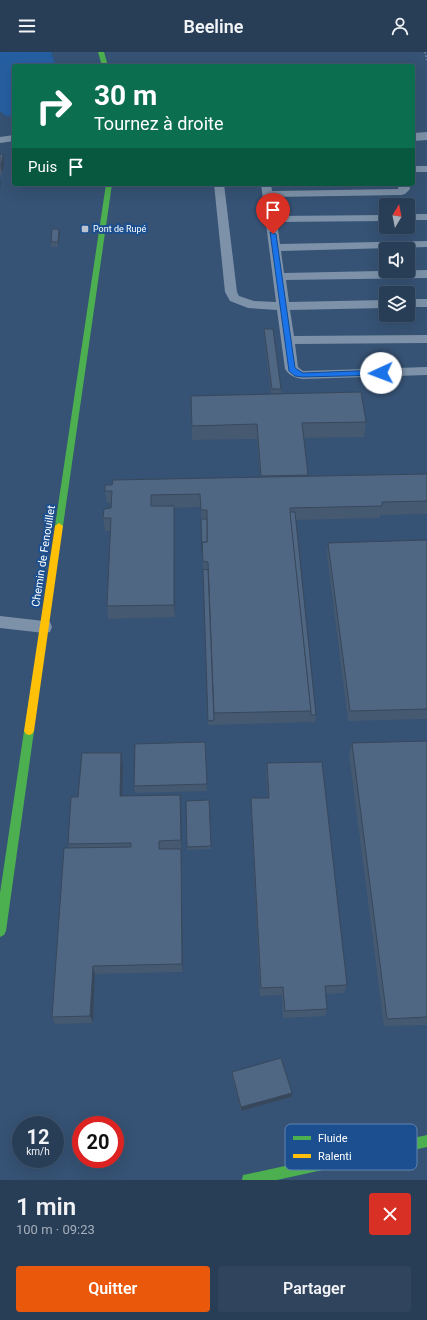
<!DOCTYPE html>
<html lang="fr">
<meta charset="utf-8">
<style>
body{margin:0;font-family:Roboto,sans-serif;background:#30455d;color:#f1f3f6;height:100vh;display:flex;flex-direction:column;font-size:15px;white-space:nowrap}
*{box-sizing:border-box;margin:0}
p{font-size:13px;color:#a5aeba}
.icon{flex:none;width:22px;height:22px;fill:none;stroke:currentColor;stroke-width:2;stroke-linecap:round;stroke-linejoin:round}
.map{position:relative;height:1128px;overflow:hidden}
.side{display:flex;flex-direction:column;background:#283e57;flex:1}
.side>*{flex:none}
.top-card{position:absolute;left:12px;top:12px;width:403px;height:122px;border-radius:4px;box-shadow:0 4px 16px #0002,0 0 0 1px #44576d;background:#0b6e4f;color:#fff;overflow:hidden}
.needle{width:26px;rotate:10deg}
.controls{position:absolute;left:379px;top:146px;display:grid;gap:8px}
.controls a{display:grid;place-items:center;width:36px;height:36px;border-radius:4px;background:#283e57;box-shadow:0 4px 16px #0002,0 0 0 1px #44576d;font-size:20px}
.speed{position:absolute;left:12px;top:1064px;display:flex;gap:8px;font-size:20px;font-weight:700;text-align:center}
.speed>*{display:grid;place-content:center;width:52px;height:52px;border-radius:50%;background:#283e57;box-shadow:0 4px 16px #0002,0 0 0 1px #44576d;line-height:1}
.speed small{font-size:10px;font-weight:400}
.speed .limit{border:6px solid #d22;background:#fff;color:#111}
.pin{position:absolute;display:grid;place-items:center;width:34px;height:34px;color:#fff;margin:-41px -17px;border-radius:50% 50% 50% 0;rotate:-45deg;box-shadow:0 0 4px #0007}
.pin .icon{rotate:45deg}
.me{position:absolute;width:44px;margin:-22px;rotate:268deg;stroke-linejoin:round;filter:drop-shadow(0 0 3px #0008)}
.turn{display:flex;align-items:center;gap:14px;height:84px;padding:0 16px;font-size:18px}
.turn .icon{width:52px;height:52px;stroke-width:2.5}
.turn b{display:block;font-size:28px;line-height:34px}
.then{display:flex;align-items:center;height:38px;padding:0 16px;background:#0003;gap:8px;font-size:15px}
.round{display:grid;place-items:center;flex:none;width:42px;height:42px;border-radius:4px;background:#30455d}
.overview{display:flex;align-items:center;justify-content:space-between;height:68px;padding:0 16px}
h1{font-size:24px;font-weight:600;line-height:30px}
.action{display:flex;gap:8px;margin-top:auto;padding:8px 16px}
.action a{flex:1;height:46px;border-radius:4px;background:#ea580c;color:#fff;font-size:16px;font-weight:600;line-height:46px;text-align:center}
.action a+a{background:#30455d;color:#f1f3f6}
header{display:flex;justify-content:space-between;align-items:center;height:52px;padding:0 16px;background:#283e57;font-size:18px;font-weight:600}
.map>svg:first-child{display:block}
.green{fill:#265fa1}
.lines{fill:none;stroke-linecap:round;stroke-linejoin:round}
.path{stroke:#7d92a8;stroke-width:1.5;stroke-dasharray:1.5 2;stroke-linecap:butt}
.lane{fill:#7d92a8;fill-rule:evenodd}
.street{fill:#7d92a8;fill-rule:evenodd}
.fast{fill:#4caf50;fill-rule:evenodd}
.slow{fill:#ffc107;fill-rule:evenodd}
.wall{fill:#455971}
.shaded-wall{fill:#38485c}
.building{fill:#506783;stroke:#38485c}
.route{fill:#1a73e8;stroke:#114b97}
.poi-dot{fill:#b9c2ce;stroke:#1b4f8f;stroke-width:1.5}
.labels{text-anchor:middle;stroke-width:4;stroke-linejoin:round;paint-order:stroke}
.far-poi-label{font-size:9px;fill:#fff;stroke:#1b4f8f;text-anchor:start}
.street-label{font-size:11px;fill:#fff;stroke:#1b4f8f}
.key{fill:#1b4f8f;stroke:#5f84b1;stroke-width:1}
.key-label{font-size:11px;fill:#fff}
</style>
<header><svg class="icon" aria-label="menu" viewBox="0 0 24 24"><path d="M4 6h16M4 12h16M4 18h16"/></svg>Beeline<svg class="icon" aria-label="person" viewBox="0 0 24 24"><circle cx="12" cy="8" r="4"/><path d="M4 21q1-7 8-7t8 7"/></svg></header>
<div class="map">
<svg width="427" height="1128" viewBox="0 0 427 1128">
<rect width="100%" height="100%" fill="#365274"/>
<path class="green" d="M0,0H51L56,14H14V63L6,64L0,59Z"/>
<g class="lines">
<path class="path" d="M425,0L427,8"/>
<g class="lane">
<path d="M14,83V89L0,91V85Z"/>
<rect x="413" y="114" width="14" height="6"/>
<path d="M214,132H224L237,240L239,244L254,249L276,250L261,132H271L272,139L398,137L399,132H409L410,137L405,142L401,143L273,145L276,164L386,163V169L277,170L280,192L427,189V195L281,199L284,221L427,218V226L286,228L289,250L386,248V256L290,258L294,284L427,283V291L295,292L298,315L303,319L427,315V323L303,327C295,326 290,324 285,317L277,258L248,256L230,249L225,240Z"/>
<rect x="408" y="162" width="19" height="6"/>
<rect x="408" y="247" width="19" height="8"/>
<path d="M0,564L44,569L50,570L52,575L50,580L44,581L0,576Z"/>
</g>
<path class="street" d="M427,80V88L413,89V81Z"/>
<g class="fast">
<path d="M98,0H104L108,14H102Z"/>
<path d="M106,132H112L63,474L59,477L55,474Z"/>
<path d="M29,675L32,676L34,679L6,879L4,883L0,885V841L24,679L26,676Z"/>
<path d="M427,1083V1095L277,1128H242L243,1123L248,1122Z"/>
</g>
<path class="slow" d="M59,471L63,474L34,679L32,682L29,683L26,682L24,679L55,474Z"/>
</g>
<g class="wall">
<path d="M0,102L4,111L2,123H0Z"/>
<path d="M60,182L58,195H51V190Z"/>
<path d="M264,277L281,337V341L271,342L264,282Z"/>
<path d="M191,344L366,370L364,385L304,386L308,424L427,422V462L380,463V466L295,468L316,663L315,670L208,673L201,455L174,456L175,565L108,567L107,554L110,479H105L103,466L111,456L112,451H107L105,439L260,425L257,387L192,388Z"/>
<path d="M427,488V667L348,669L327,502L328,491Z"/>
<path d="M427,689V973L384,974L349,702L352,691Z"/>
<path d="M205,690L207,739L135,741L134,734Z"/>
<path d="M267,711L347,933L344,941L326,942L327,957L325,964L283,966L282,943L260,944L251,757V746H268L266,722Z"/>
<path d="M123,712L122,744L180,743L182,798H181L183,920L95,922L93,971L55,972L52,965L69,796L68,792L78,745Z"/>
<path d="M209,748L211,797L187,798L186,749Z"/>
<path d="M232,1020L292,1041L291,1045L241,1059L232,1024Z"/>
</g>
<g class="shaded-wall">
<path d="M3,102L4,111L2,123L1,114Z"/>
<path d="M0,126L1,131L0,137Z"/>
<path d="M59,177L60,182L58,195V190Z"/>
<path d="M174,454V467L175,565L174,553Z"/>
<path d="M121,701L123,712L122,754L120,744Z"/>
<path d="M180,743L181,753L182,798L181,788Z"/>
<path d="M181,797V807L183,920L182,912Z"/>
<path d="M93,914L95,922L93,971L90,964Z"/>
<path d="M292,1041L291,1045L241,1059V1055Z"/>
</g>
<g class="building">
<path d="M0,102H3L1,114H0Z"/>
<path d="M52,177H59L58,190H51Z"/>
<path d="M264,277H273L281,337H272Z"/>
<path d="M361,340L366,370L302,371L308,423L261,424L257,372L192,374L191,344Z"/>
<path d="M427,422V449L382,450V454L290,456L311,659L214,661L208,510L203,509L202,490H207V458H201L200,442L151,443V454H174V553L107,554L111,466H103L104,457L111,456L112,439H105V433H112L113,428Z"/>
<path d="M290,460H295L316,663H311V659Z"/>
<path d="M201,467H207V490H202V498Z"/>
<path d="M427,488V657L350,659L328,491Z"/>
<path d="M203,517L208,518L214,668L208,669Z"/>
<path d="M427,689V965L387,967L352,691Z"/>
<path d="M205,690L207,732L134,734L135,692Z"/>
<path d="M82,701H121L120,744L180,743L181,788L159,789V797H181L182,912L93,914L90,964L52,965L64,796L131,795V791L68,792L71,745H78Z"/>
<path d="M322,710L347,933L325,934L327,957L285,959L283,935L261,936L251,746H269L267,711Z"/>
<path d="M209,748L211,794L187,795L186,749Z"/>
<path d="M281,1006L292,1041L241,1055L232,1020Z"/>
</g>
<path class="route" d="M270,180L276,182L295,316L303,321L381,318L384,321L383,323L303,325L295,324L289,319Z"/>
<rect class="poi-dot" x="81" y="173" width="8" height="8" rx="2"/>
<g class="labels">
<g class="far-poi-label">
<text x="93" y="180">Pont de Rupé</text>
</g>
<g class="street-label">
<text transform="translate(43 504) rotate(-81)" y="4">Chemin de Fenouillet</text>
</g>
</g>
<rect x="285" y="1072" width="132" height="46" rx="6" class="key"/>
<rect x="293" y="1084" width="18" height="4" fill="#4caf50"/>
<rect x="293" y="1102" width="18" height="4" fill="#ffc107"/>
<g class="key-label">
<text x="318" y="1090">Fluide</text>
<text x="318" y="1108">Ralenti</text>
</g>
</svg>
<div class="controls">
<a><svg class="needle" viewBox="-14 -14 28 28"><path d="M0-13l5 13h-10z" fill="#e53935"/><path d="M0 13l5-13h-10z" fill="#a5aeba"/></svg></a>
<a><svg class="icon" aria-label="sound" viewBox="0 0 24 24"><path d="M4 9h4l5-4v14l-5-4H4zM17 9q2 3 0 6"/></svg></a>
<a><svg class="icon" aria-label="layers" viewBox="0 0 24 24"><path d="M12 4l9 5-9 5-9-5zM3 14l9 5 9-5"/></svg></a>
</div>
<div class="speed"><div>12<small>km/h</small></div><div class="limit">20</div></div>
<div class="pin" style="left:273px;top:182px;background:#d93025"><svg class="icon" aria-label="arrive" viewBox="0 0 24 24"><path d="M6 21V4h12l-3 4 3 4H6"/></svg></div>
<svg class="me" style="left:381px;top:321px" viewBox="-20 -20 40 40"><circle r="19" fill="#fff"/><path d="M0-13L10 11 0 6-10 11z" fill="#1a73e8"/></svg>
<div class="top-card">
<div class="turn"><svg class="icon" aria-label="right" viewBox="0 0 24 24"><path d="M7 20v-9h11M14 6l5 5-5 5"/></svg><div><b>30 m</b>Tournez à droite</div></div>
<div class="then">Puis<svg class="icon" aria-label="arrive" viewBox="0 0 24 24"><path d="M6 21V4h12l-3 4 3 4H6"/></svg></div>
</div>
</div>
<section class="side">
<div class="overview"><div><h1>1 min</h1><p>100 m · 09:23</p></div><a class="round" style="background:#d93025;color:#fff"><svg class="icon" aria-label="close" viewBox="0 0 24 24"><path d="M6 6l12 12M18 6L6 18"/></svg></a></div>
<div class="action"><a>Quitter</a><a>Partager</a></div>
</section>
